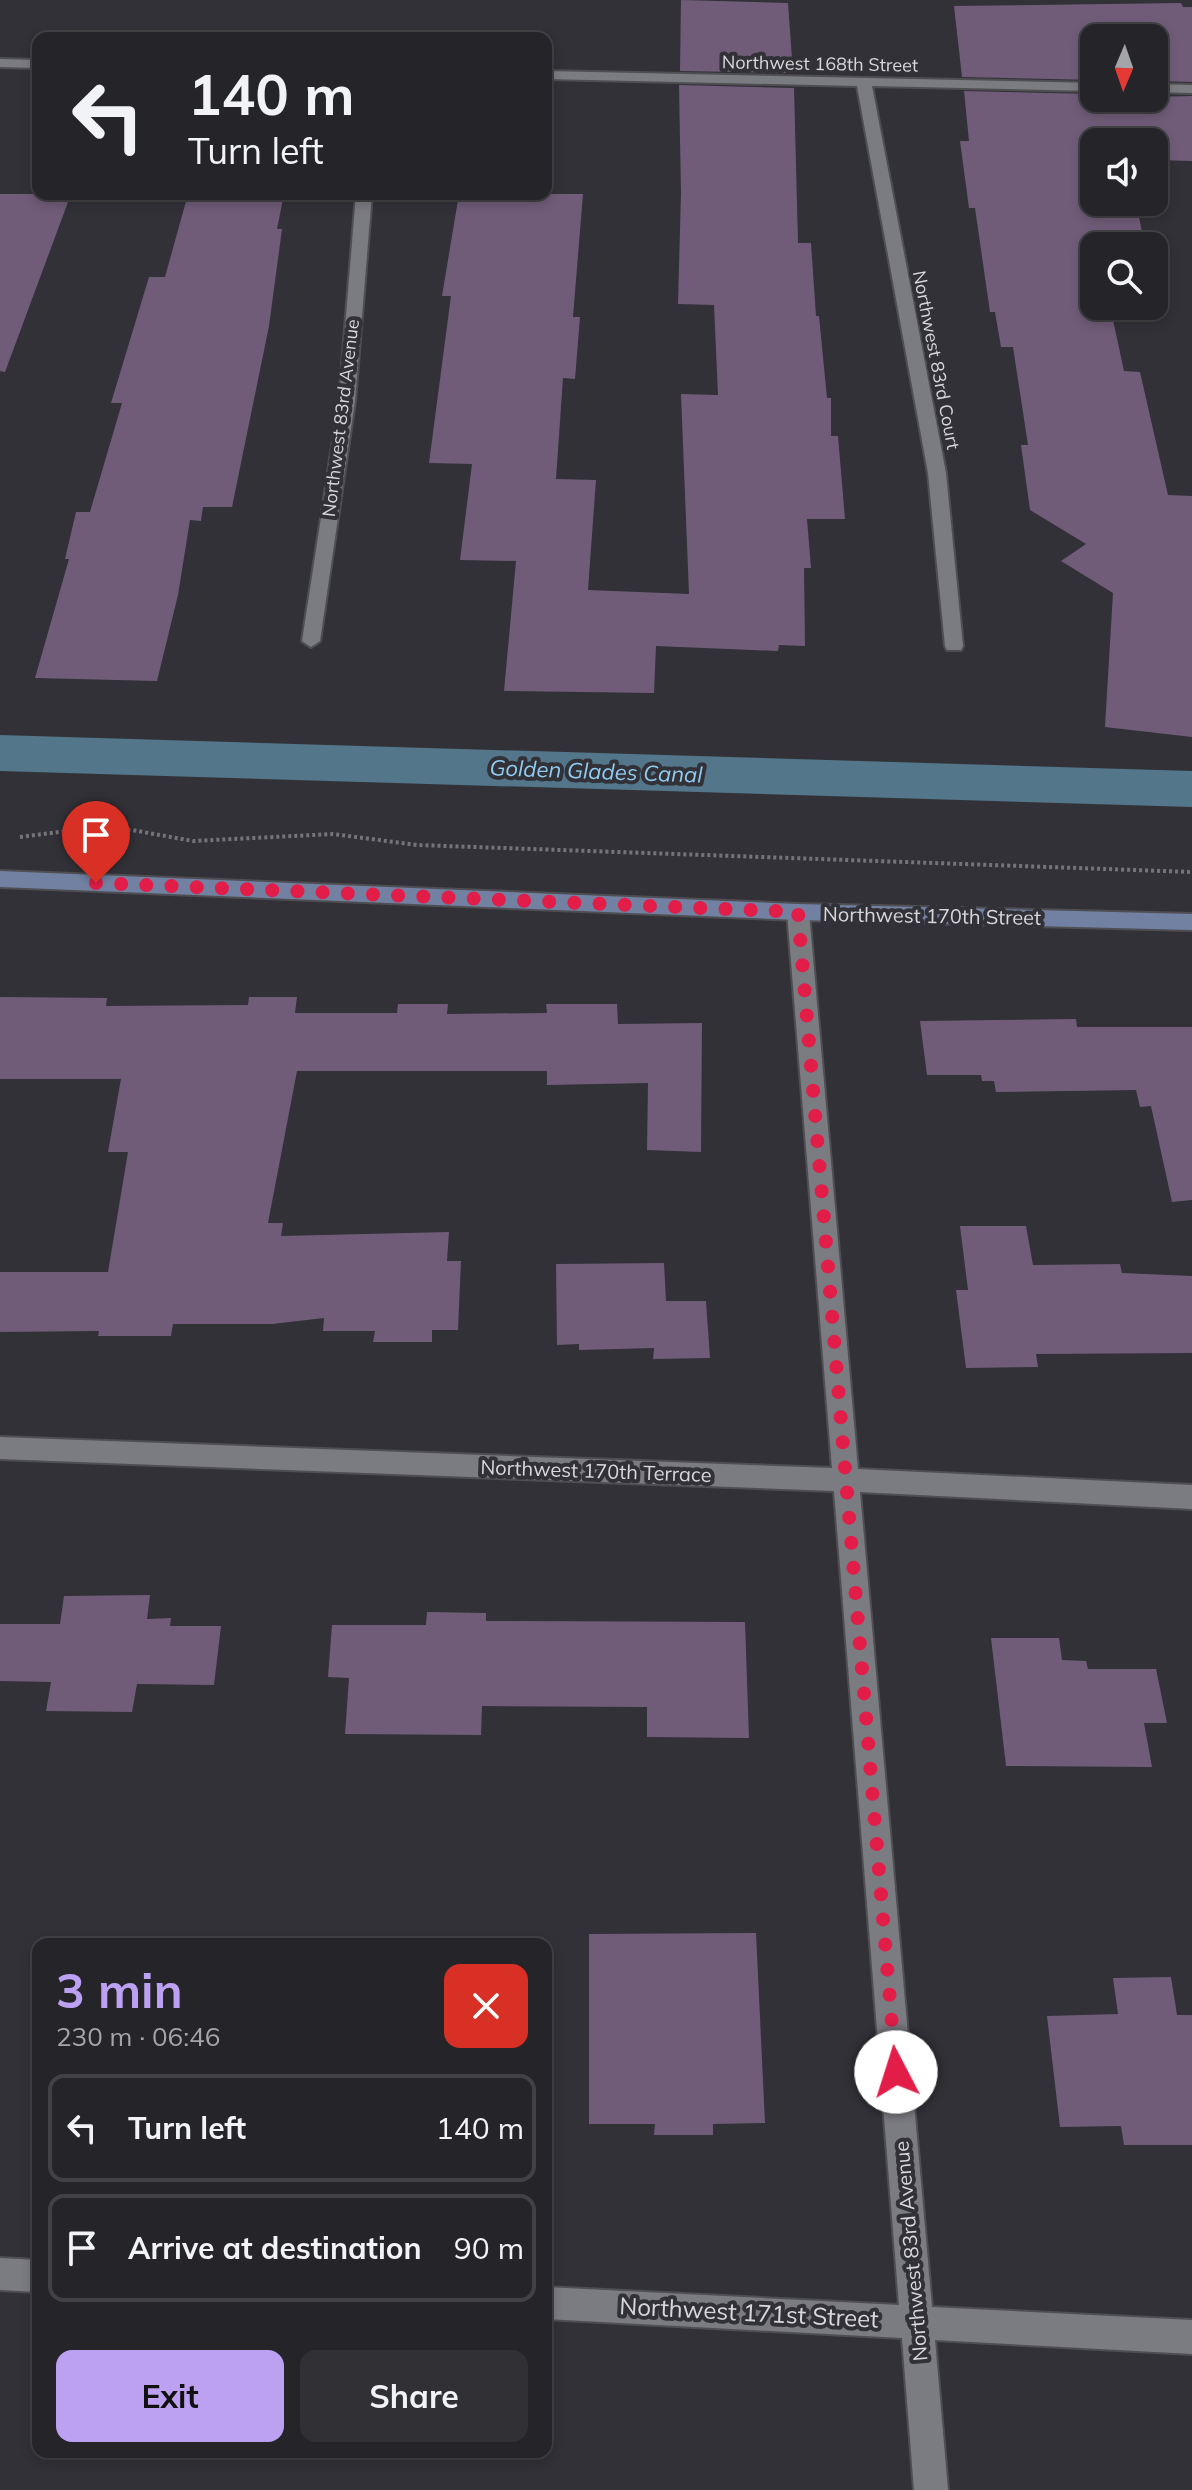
<!DOCTYPE html>
<meta charset="utf-8">
<style>
body{margin:0;font-family:Mulish,sans-serif;background:#313135;color:#f1f3f6;height:100vh;display:flex;flex-direction:column;font-size:30px;white-space:nowrap}
*{box-sizing:border-box;margin:0}
p{font-size:26px;color:#a3a5a8}
.icon{flex:none;width:44px;height:44px;fill:none;stroke:currentColor;stroke-width:2;stroke-linecap:round;stroke-linejoin:round}
.map{position:relative;flex:1;overflow:hidden}
.details{position:absolute;left:32px;top:1938px;width:520px;height:520px;display:flex;flex-direction:column;background:#252529;border-radius:16px;box-shadow:0 4px 12px #0003,0 0 0 2px #424246}
.details>*{flex:none}
.banner{position:absolute;left:32px;top:32px;width:520px;height:168px;border-radius:16px;box-shadow:0 4px 12px #0003,0 0 0 2px #424246;background:#252529;color:#f1f3f6;overflow:hidden}
.needle{width:52px;rotate:182deg}
.fabs{position:absolute;left:1080px;top:24px;display:grid;gap:16px}
.fabs a{display:grid;place-items:center;width:88px;height:88px;border-radius:16px;background:#252529;box-shadow:0 4px 12px #0003,0 0 0 2px #424246;font-size:40px}
.pin{position:absolute;display:grid;place-items:center;width:68px;height:68px;color:#fff;margin:-82px -34px;border-radius:50% 50% 50% 0;rotate:-45deg;box-shadow:0 0 8px #0007}
.pin .icon{rotate:45deg}
.me{position:absolute;width:88px;margin:-44px;rotate:355deg;stroke-linejoin:round;filter:drop-shadow(0 0 6px #0008)}
.turn{display:flex;align-items:center;gap:28px;height:168px;padding:0 24px;font-size:36px}
.turn .icon{width:104px;height:104px;stroke-width:2.5}
.turn b{display:block;font-size:56px;line-height:68px}
.round{display:grid;place-items:center;flex:none;width:84px;height:84px;border-radius:16px;background:#313135}
.summary{display:flex;align-items:center;justify-content:space-between;height:136px;padding:0 24px}
h1{font-size:48px;font-weight:700;line-height:60px;color:#bca0f2}
.button{display:flex;gap:16px;margin-top:auto;padding:16px 24px}
.button a{flex:1;height:92px;border-radius:16px;background:#bca0f2;color:#111;font-size:32px;font-weight:700;line-height:92px;text-align:center}
.button a+a{background:#313135;color:#f1f3f6}
ul{padding:0;list-style:none}
li{display:flex;align-items:center;gap:24px;height:108px;margin:0 16px 12px;padding:0 8px;border:4px solid #424246;border-radius:16px}
li div{flex:1}
li b{display:block;font-size:30px}
li em{font-style:normal}
.map>svg:first-child{display:block}
.lines{fill:none;stroke-linecap:round;stroke-linejoin:round}
.canal{fill:#54768a;fill-rule:evenodd}
.building{fill:#705c78}
.street-casing{stroke:#4e4e53;stroke-width:4}
.secondary-casing{stroke:#4e4e53;stroke-width:4}
.path{stroke:#747479;stroke-width:4;stroke-dasharray:3 3;stroke-linecap:butt}
.street{fill:#7b7b82;fill-rule:evenodd}
.secondary{fill:#7281a1;fill-rule:evenodd}
.route{stroke:#e11d48;stroke-width:14;stroke-dasharray:0 25.2}
.labels{text-anchor:middle;stroke-width:8;stroke-linejoin:round;paint-order:stroke}
.far-street-label{font-size:18px;fill:#d8d8dc;stroke:#313137}
.street-label{font-size:20px;fill:#d8d8dc;stroke:#313137}
.water-label{font-size:22px;font-style:italic;fill:#8fccef;stroke:#313137}
.near-street-label{font-size:24px;fill:#d8d8dc;stroke:#313137}
</style>
<div class="map">
<svg width="1192" height="2490" viewBox="0 0 1192 2490">
<rect width="100%" height="100%" fill="#313137"/>
<g class="lines">
<path class="canal" d="M0,735L1192,771V807L0,771Z"/>
</g>
<g class="building">
<path d="M681,0L788,3L793,73L680,71Z"/>
<path d="M1181,3L1183,7H1192V82L1154,81V38H1094V80L962,77L954,6Z"/>
<path d="M679,85L794,88L798,243H811L816,316H819L827,398H831V436H838L845,519H807L811,568H804L805,646L779,645L778,651L656,646L654,693L504,691L516,561L460,560L472,464L429,463L451,296H442L459,194H583L573,317H580L575,379L563,378L556,479L596,480L588,590L689,594L681,394L718,395L714,305L678,304L681,193Z"/>
<path d="M964,91L1094,94V98L1192,96V161L1154,160V142H1094V202H1136L1144,242L1097,240L1094,306H1110L1124,371L1140,372L1168,495L1192,496V737L1105,727L1113,593L1061,561L1086,544L1030,510L1021,445H1028L1013,347H1001L995,312H990L975,208H969L960,141H969Z"/>
<path d="M0,194H71L5,372L0,371Z"/>
<path d="M188,194H284L277,229H282L269,326L232,507H203L201,521L190,520L178,595L157,681L35,678L69,559H65L76,512H90L122,403H111L149,277H165Z"/>
<path d="M0,997L107,998L106,1006L248,1005L249,997H297L295,1013H397L398,1004H448L447,1014L547,1013L546,1004H617L618,1024L702,1023L701,1152L647,1150L648,1083L547,1085V1071H297L268,1223H283L281,1236L449,1232L447,1261H461L458,1330H432V1342H373L375,1331H323L324,1318L272,1324H173L171,1336H98L99,1331L0,1332V1272H108L128,1152H108L121,1079H0Z"/>
<path d="M1076,1019L1077,1027H1192V1200L1172,1202L1151,1106L1140,1107L1136,1090L996,1092L994,1081H982L981,1075H927L920,1021Z"/>
<path d="M960,1226H1026L1033,1265L1120,1264L1122,1273L1192,1276V1353L1036,1354L1038,1367L966,1368L956,1290H968Z"/>
<path d="M664,1263L666,1301H706L710,1358L653,1359L654,1348L579,1350V1344L557,1345L556,1264Z"/>
<path d="M150,1595L147,1619L171,1618L170,1626H221L214,1685L137,1684L132,1712L46,1711L51,1682L0,1681V1624H60L64,1596Z"/>
<path d="M427,1612L486,1613V1621L745,1622L749,1738L647,1737V1707L482,1706L481,1735L345,1734L349,1678L328,1677L332,1625H426Z"/>
<path d="M991,1638H1059L1062,1660L1086,1661L1088,1669H1156L1167,1723H1144L1152,1767L1006,1766Z"/>
<path d="M756,1933L765,2123L713,2124V2135H654L655,2124H589V1934Z"/>
<path d="M1171,1977L1177,2015H1192V2145H1124L1121,2126L1060,2127L1047,2016L1118,2014L1113,1978Z"/>
</g>
<g class="lines">
<defs>
<g id="street">
<path d="M0,59L38,60V68L0,67Z"/>
<path d="M546,71L1094,83V91L872,86L946,473L963,646L961,650H947L945,646L928,473L857,86L546,79Z"/>
<path d="M1154,84L1192,85V93L1154,92Z"/>
<path d="M356,194H372L355,401L320,641L311,647L302,641L339,401Z"/>
<path d="M798,904L809,912L858,1469L1192,1485V1509L860,1492L932,2307L1192,2320V2354L935,2340L948,2490H914L902,2338L546,2319V2287L899,2305L834,1491L0,1459V1437L832,1468L787,912Z"/>
<path d="M0,2258L38,2260V2292L0,2290Z"/>
</g>
<path id="secondary" d="M0,871L798,904L1192,914V930L798,920L0,887Z"/>
</defs>
<use href="#street" class="street-casing"/>
<use href="#secondary" class="secondary-casing"/>
<path class="path" d="M20,837L90,828L132,830L193,841L333,834L417,845L1192,872"/>
<use href="#street" class="street"/>
<use href="#secondary" class="secondary"/>
</g>
<g class="lines">
<path class="route" d="M96,883L798,912L896,2072"/>
</g>
<g class="labels">
<g class="far-street-label">
<text transform="translate(820 64) rotate(1)" y="6">Northwest 168th Street</text>
<text transform="translate(936 360) rotate(79)" y="6">Northwest 83rd Court</text>
<text transform="translate(341 418) rotate(-83)" y="6">Northwest 83rd Avenue</text>
</g>
<g class="street-label">
<text transform="translate(932 916) rotate(1)" y="7">Northwest 170th Street</text>
<text transform="translate(596 1471) rotate(2)" y="7">Northwest 170th Terrace</text>
<text transform="translate(911 2251) rotate(-95)" y="7">Northwest 83rd Avenue</text>
</g>
<g class="water-label">
<text transform="translate(596 771) rotate(2)" y="8">Golden Glades Canal</text>
</g>
<g class="near-street-label">
<text transform="translate(749 2313) rotate(3)" y="8">Northwest 171st Street</text>
</g>
</g>
</svg>
<div class="fabs">
<a><svg class="needle" viewBox="-14 -14 28 28"><path d="M0-13l5 13h-10z" fill="#e53935"/><path d="M0 13l5-13h-10z" fill="#a3a5a8"/></svg></a>
<a><svg class="icon" aria-label="sound" viewBox="0 0 24 24"><path d="M4 9h4l5-4v14l-5-4H4zM17 9q2 3 0 6"/></svg></a>
<a><svg class="icon" aria-label="search" viewBox="0 0 24 24"><circle cx="10" cy="10" r="6"/><path d="M15 15l6 6"/></svg></a>
</div>
<div class="pin" style="left:96px;top:883px;background:#d93025"><svg class="icon" aria-label="arrive" viewBox="0 0 24 24"><path d="M6 21V4h12l-3 4 3 4H6"/></svg></div>
<svg class="me" style="left:896px;top:2072px" viewBox="-20 -20 40 40"><circle r="19" fill="#fff"/><path d="M0-13L10 11 0 6-10 11z" fill="#e11d48"/></svg>
<div class="banner">
<div class="turn"><svg class="icon" aria-label="left" viewBox="0 0 24 24"><path d="M17 20v-9H6M10 6l-5 5 5 5"/></svg><div><b>140 m</b>Turn left</div></div>
</div>
<section class="details">
<div class="summary"><div><h1>3 min</h1><p>230 m · 06:46</p></div><a class="round" style="background:#d93025;color:#fff"><svg class="icon" aria-label="close" viewBox="0 0 24 24"><path d="M6 6l12 12M18 6L6 18"/></svg></a></div>
<ul>
<li><svg class="icon" aria-label="left" viewBox="0 0 24 24"><path d="M17 20v-9H6M10 6l-5 5 5 5"/></svg><div><b>Turn left</b></div><em>140 m</em></li>
<li><svg class="icon" aria-label="arrive" viewBox="0 0 24 24"><path d="M6 21V4h12l-3 4 3 4H6"/></svg><div><b>Arrive at destination</b></div><em>90 m</em></li>
</ul>
<div class="button"><a>Exit</a><a>Share</a></div>
</section>
</div>
